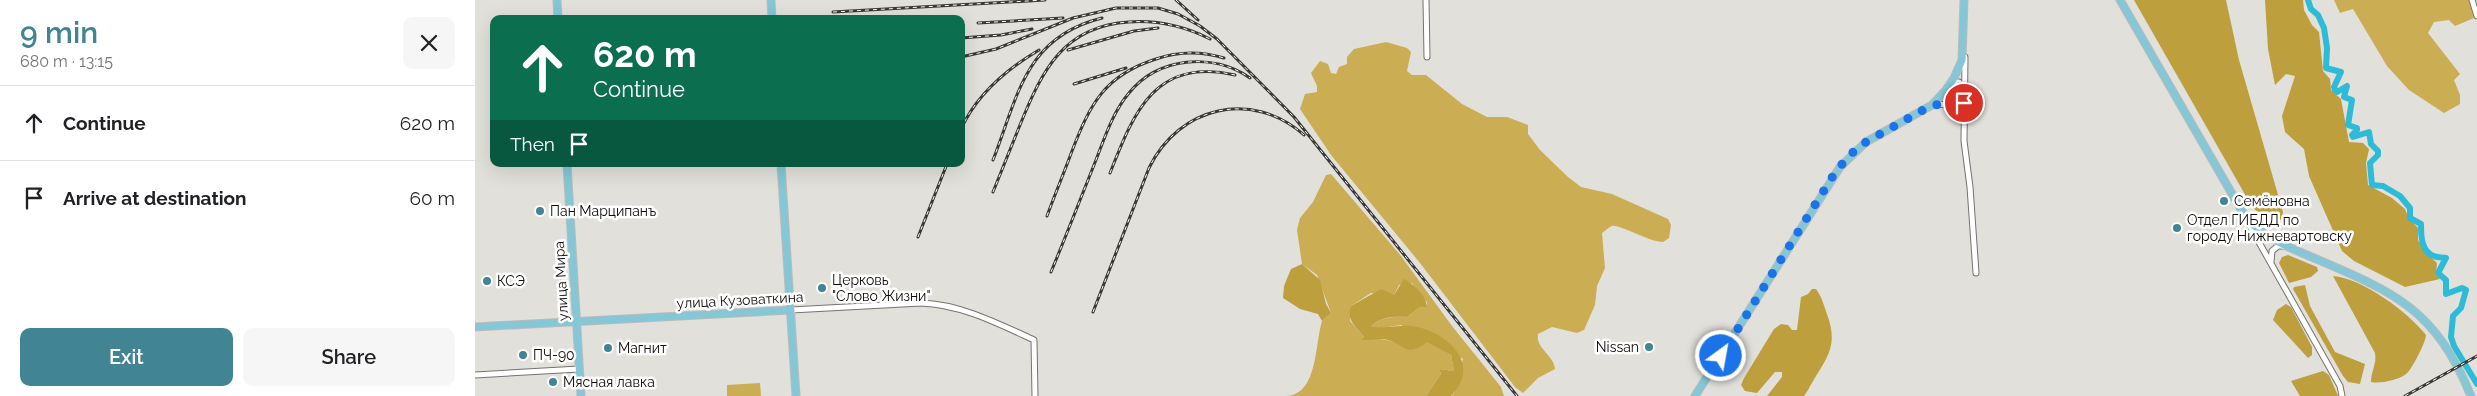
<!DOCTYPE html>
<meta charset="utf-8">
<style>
body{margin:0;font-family:Raleway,sans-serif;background:#f6f6f6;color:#202124;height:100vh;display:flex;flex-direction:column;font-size:19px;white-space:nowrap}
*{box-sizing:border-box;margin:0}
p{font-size:16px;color:#757577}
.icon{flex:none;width:28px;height:28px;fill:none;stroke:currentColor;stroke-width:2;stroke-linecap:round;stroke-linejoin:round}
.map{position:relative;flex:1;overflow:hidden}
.drawer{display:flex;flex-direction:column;background:#fff;width:475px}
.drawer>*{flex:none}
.hud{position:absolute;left:15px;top:15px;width:475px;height:152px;border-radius:10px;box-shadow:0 5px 20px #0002;background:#0b6e4f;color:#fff;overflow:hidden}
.pin{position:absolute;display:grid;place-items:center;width:42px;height:42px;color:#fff;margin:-21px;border:2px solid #fff;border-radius:50%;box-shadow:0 1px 5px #0007}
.me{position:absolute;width:55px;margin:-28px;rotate:32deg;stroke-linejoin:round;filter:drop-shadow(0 0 4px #0008)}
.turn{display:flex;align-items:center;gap:18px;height:105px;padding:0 20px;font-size:22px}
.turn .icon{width:65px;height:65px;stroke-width:2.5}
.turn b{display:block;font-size:35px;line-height:42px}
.then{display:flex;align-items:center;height:48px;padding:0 20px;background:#0003;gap:10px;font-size:19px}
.round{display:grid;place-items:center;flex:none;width:52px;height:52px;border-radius:10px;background:#f6f6f6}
.head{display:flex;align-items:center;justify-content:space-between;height:85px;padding:0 20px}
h1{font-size:30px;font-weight:600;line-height:38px;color:#418494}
.cta{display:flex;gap:10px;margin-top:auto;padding:10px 20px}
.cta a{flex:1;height:58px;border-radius:10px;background:#418494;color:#fff;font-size:20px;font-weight:600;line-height:58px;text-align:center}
.cta a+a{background:#f6f6f6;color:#202124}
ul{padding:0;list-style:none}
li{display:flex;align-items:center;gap:15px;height:75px;padding:0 20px;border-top:1px solid #e0e0e0}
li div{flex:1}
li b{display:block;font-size:19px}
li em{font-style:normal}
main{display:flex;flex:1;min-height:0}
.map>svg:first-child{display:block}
.green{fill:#cbad53}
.forest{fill:#be9f3e}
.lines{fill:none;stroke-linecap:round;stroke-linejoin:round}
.river{stroke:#2ebbd8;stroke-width:6}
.minor-casing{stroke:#75736f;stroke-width:7}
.major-casing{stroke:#bbbbba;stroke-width:9}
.minor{stroke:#fff;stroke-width:5}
.major{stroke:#85c7d6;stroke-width:7}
.rail-casing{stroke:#3a3836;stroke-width:3}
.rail{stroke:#fff;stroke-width:1;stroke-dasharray:4;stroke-linecap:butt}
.route{stroke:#1a73e8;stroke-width:9;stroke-dasharray:0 16.2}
.poi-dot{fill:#418494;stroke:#fff;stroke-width:2}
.labels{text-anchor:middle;stroke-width:5;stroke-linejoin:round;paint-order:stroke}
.poi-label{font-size:14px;fill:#0d0c0a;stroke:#fff;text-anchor:start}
.street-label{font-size:14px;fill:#0d0c0a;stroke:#fff}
</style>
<main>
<section class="drawer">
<div class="head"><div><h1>9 min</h1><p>680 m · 13:15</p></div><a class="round"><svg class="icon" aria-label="close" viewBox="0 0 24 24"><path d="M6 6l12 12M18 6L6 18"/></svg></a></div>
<ul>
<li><svg class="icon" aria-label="ahead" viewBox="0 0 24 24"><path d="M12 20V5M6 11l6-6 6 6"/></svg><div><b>Continue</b></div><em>620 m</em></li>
<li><svg class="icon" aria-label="arrive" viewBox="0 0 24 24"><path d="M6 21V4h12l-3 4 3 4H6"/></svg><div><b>Arrive at destination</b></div><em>60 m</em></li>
</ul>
<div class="cta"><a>Exit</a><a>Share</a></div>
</section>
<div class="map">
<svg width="2002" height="396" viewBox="0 0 2002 396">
<rect width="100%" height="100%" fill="#e2e0db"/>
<g class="green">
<path d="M1859,0H1994L1999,18L1980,26L1974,20L1959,22L1953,33L1985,74L1979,80L1985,95V104L1969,113L1934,90L1912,66L1878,9L1865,13Z"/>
<path d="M911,42L932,48L936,52L932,71L937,75H951L987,104L1012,117H1032L1053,125V134L1065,150L1093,177L1106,187L1137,194L1193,219L1196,225L1194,238L1188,242C1174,242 1144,224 1137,226C1134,227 1130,231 1127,233L1130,268L1122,286L1120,305L1109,330L1102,333L1077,327L1063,334C1060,348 1079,355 1080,369L1063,378L1048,393L1040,387L945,263L856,155L825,109L830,94L842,92V86L836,73L845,61L853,64L856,73L861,74L864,67L872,64V57L879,49Z"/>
<path d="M856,174L926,256L977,326L1026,387L1029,396H976L979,393L988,359L926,325L906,328L895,326C905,318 919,316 932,317L945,307L952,308V302L937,283L924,285L919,295L896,293L876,306L875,321L889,337L886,339C894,339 903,338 911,340C927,342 932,359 952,341L976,355L979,371L964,369L966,374L951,396H812C843,394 840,343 847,321L856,313L842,275L827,264L822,230L825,218L838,202L851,175Z"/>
<path d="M285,383L286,396H252V385Z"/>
</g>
<g class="forest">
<path d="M1659,0H1751L1764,60L1808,212L1807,219C1792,224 1786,216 1776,205Z"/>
<path d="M1790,0H1828L1829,10L1837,25L1844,32L1848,71L1855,79L1856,90L1866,99L1874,142L1888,143L1894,149L1891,163L1893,185L1917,198L1930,209L1933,217L1943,228V240L1951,252L1962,263L1961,274L1965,279L1930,287L1879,261L1867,251L1834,176L1829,149L1810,132L1807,116L1820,76L1811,74L1800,85L1793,49Z"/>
<path d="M1813,255L1842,267L1843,271L1836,277L1814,283L1804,263L1807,257Z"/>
<path d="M827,264L845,280L851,304L856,313L847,321L843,314L825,309L808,298L809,286L816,269Z"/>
<path d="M1858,276C1887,278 1933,312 1951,335C1951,342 1936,371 1931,374C1924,380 1905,384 1896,382C1896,371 1902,364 1900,353Z"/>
<path d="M929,279C939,284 952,296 952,308L945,307L932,317C919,316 905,317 896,326C911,330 926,323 942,327C974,334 1007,365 976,396H951L966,374L964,369L979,371L976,355L952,342C932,358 929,345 913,340C904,337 894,342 886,339L889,337C881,326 871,321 876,306L906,289L919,295Z"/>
<path d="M1830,285L1835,306L1860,352L1890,364L1885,384L1873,382L1868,376L1818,289L1819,287Z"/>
<path d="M1337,289H1341C1347,297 1349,306 1352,314C1365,349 1349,360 1333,390L1329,396H1292L1307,377V372H1300L1282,393L1270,391L1266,385L1269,378L1299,329L1306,324L1313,325L1317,330H1322L1326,297L1333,294Z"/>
<path d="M1811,304L1816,307L1837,347V355L1833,358L1798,320L1802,310Z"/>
<path d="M1848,371L1854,375L1863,396H1825L1816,381Z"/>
</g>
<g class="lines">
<path class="river" d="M1833,0L1836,9L1843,15L1849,28L1852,48L1851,68L1866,72L1859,87L1860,90L1862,92L1872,86L1869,97L1877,100L1873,125L1882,128V130L1877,135L1878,137L1894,132L1896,144L1903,151V155L1895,163L1897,185L1908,186L1925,196L1935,208V218L1946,224C1946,235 1946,252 1959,256C1963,258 1967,257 1971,258L1963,273L1971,280V294L1987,288L1991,290L1986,308L1978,316L1976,337L1979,346L2002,384"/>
<defs>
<g id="minor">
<path d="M951,0L952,57"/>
<path d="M1997,0L2002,16"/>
<path d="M1490,57L1489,141L1495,187L1501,273"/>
<path d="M1476,84L1484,82L1490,88"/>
<path d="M1457,105L1489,103"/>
<path d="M1772,221L1865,386L1867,396"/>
<path d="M1796,262L1797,251L1803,246H1810"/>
<path d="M316,310L446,303C485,304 524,324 559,340L560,396"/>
<path d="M0,375L104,369"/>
</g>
<g id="major">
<path d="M82,0L83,19"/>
<path d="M296,0L297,19"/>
<path d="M1645,0L1771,218C1789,238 1815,248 1839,258C1921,293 1960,309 1996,396"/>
<path d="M92,164L106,396"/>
<path d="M306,164L321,396"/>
<path d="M0,327L316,310"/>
<path d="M1220,396L1365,167L1391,142L1457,105L1470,91L1479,78L1487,60L1489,0"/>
</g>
</defs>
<use href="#minor" class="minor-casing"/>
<use href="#major" class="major-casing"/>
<use href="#minor" class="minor"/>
<use href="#major" class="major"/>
<defs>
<g id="rail">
<path d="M701,0L723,20"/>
<path d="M358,12L570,0"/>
<path d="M503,23L588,18"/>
<path d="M486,38L526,35L557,29"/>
<path d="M593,50L659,31L683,28"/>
<path d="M486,57L521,49L598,18L641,8H683L703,14L725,26L742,39L819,117L1042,396"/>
<path d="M599,84L651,68"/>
<path d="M486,129C502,94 532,69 564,50"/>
<path d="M518,160C543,96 550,37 627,18"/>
<path d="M635,173C659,112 680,57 760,75"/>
<path d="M518,192C527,170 536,147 545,125C567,71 588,26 654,22C682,20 709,26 735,39"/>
<path d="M572,216C580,194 589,173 597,151C615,104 630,75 681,59C704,51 726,51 749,58"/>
<path d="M443,237L472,164"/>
<path d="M576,272C591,236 605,200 619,165C629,140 637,113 654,93C683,57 738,52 775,78"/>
<path d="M618,312L674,168C704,106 777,89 829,135"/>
<path d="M1930,396L2002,356"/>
</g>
</defs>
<use href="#rail" class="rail-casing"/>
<use href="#rail" class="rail"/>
</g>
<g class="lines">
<path class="route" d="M1246,356L1361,171L1377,153L1391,142L1457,105L1489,103"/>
</g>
<g class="poi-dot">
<circle cx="1749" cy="201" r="5"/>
<circle cx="65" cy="211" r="5"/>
<circle cx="1702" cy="228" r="5"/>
<circle cx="12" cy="281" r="5"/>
<circle cx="347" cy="288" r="5"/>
<circle cx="1174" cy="347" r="5"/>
<circle cx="133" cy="348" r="5"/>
<circle cx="48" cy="355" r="5"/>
<circle cx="78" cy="382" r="5"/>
</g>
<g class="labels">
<g class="poi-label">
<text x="1759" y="206">Семёновна</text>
<text x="75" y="216">Пан Марципанъ</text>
<text x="1712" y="225">Отдел ГИБДД по<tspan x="1712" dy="16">городу Нижневартовску</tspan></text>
<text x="357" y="285">Церковь<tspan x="357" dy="16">"Слово Жизни"</tspan></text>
<text x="22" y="286">КСЭ</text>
<text x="1164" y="352" text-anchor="end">Nissan</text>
<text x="143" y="353">Магнит</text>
<text x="58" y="360">ПЧ-90</text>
<text x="88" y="387">Мясная лавка</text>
</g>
<g class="street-label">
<text transform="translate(86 281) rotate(-93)" y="5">улица Мира</text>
<text transform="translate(265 300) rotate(-3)" y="5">улица Кузоваткина</text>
</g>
</g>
</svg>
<div class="pin" style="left:1489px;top:103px;background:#d93025"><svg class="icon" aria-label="arrive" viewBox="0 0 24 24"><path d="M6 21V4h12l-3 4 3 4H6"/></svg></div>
<svg class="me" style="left:1246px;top:356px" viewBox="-20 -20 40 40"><circle r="17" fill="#1a73e8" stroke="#fff" stroke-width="3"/><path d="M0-11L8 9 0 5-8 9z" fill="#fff"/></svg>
<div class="hud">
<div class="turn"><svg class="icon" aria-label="ahead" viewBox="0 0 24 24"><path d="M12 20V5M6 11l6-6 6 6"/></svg><div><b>620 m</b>Continue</div></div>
<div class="then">Then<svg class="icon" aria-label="arrive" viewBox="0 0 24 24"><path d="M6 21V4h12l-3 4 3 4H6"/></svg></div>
</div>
</div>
</main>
